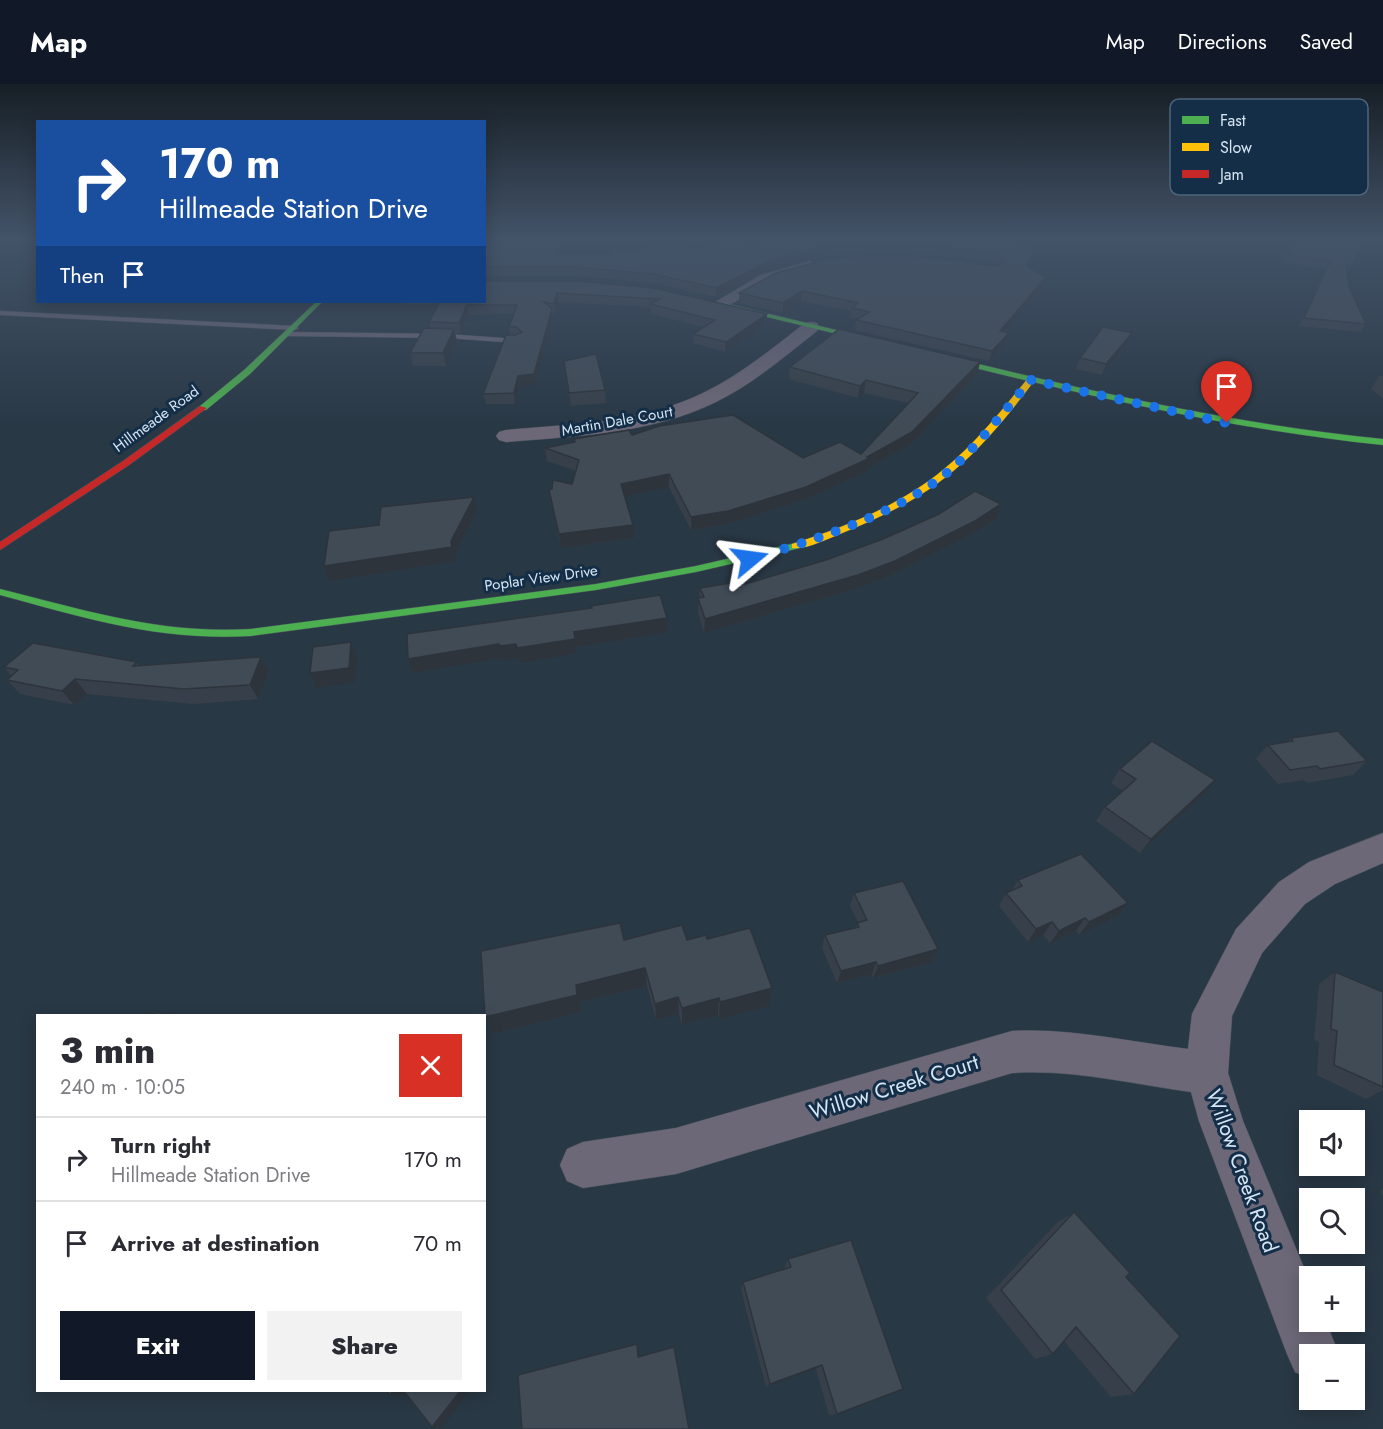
<!DOCTYPE html>
<meta charset="utf-8">
<style>
body{margin:0;font-family:Jost,sans-serif;background:#f2f2f3;color:#2b2b33;height:100vh;display:flex;flex-direction:column;font-size:22px;white-space:nowrap}
*{box-sizing:border-box;margin:0}
p{font-size:20px;color:#7c7c81}
.icon{flex:none;width:33px;height:33px;fill:none;stroke:currentColor;stroke-width:2;stroke-linecap:round;stroke-linejoin:round}
.map{position:relative;flex:1;overflow:hidden}
.drawer{position:absolute;left:36px;top:930px;width:450px;height:378px;display:flex;flex-direction:column;background:#fff;border-radius:0px;box-shadow:0 3px 15px #0003}
.drawer>*{flex:none}
.banner{position:absolute;left:36px;top:36px;width:450px;height:183px;border-radius:0px;box-shadow:0 3px 15px #0003;background:#1a4fa0;color:#fff;overflow:hidden}
.buttons{position:absolute;left:1299px;top:1026px;display:grid;gap:12px}
.buttons a{display:grid;place-items:center;width:66px;height:66px;border-radius:0px;background:#fff;box-shadow:0 3px 15px #0003;font-size:30px}
.pin{position:absolute;display:grid;place-items:center;width:51px;height:51px;color:#fff;margin:-62px -26px;border-radius:50% 50% 50% 0;rotate:-45deg;box-shadow:0 0 6px #0007}
.pin .icon{rotate:45deg}
.me{position:absolute;width:66px;margin:-33px;rotate:74deg;stroke-linejoin:round;filter:drop-shadow(0 0 4px #0008)}
.turn{display:flex;align-items:center;gap:21px;height:126px;padding:0 24px;font-size:27px}
.turn .icon{width:78px;height:78px;stroke-width:2.5}
.turn b{display:block;font-size:42px;line-height:51px}
.then{display:flex;align-items:center;height:57px;padding:0 24px;background:#0003;gap:12px;font-size:22px}
.round{display:grid;place-items:center;flex:none;width:63px;height:63px;border-radius:0px;background:#f2f2f3}
.headline{display:flex;align-items:center;justify-content:space-between;height:102px;padding:0 24px}
h1{font-size:36px;font-weight:800;line-height:45px}
.cta{display:flex;gap:12px;margin-top:auto;padding:12px 24px}
.cta a{flex:1;height:69px;border-radius:0px;background:#111827;color:#fff;font-size:24px;font-weight:800;line-height:69px;text-align:center}
.cta a+a{background:#f2f2f3;color:#2b2b33}
ul{padding:0;list-style:none}
li{display:flex;align-items:center;gap:18px;height:84px;padding:0 24px;border-top:2px solid #e1e1e2}
li div{flex:1}
li b{display:block;font-size:22px}
li em{font-style:normal}
header{display:flex;align-items:center;gap:36px;box-sizing:border-box;height:84px;padding:0 30px;background:#111827;color:#fff}
header strong{font-size:28px}
nav{display:flex;gap:33px;margin-inline-start:auto;font-size:21px}
.map>svg:first-child{display:block}
.lines{fill:none;stroke-linecap:round;stroke-linejoin:round}
.lane-casing{stroke:#47545e;stroke-width:1}
.street-casing{stroke:#47545e;stroke-width:1}
.fast-casing{stroke:#47545e;stroke-width:1}
.slow-casing{stroke:#47545e;stroke-width:1}
.jam-casing{stroke:#47545e;stroke-width:1}
.lane{fill:#6d6878;fill-rule:evenodd}
.street{fill:#6d6878;fill-rule:evenodd}
.fast{fill:#4caf50;fill-rule:evenodd}
.slow{fill:#ffc107;fill-rule:evenodd}
.jam{fill:#c62828;fill-rule:evenodd}
.wall{fill:#37404a}
.shaded-wall{fill:#2d343c}
.building{fill:#404b56;stroke:#2d343c;stroke-width:1.5}
.route{stroke:#1a73e8;stroke-width:10;stroke-dasharray:0 18}
.labels{text-anchor:middle;stroke-width:6;stroke-linejoin:round;paint-order:stroke}
.far-street-label{font-size:15px;fill:#d5e5f4;stroke:#132e46}
.near-street-label{font-size:21px;fill:#d5e5f4;stroke:#132e46}
.key{fill:#132e46;stroke:#4d657a;stroke-width:1.5}
.key-label{font-size:16px;fill:#d5e5f4}
</style>
<header>
<strong>Map</strong>
<nav><a>Map</a><a>Directions</a><a>Saved</a></nav>
</header>
<div class="map">
<svg width="1383" height="1345" viewBox="0 0 1383 1345">
<rect width="100%" height="100%" fill="#293845"/>
<g class="lines">
<defs>
<g id="lane">
<path d="M0,227L295,242L299,244L295,246L0,231Z"/>
<path d="M289,248L447,250L517,255L521,257L517,259L447,254L286,252L285,250Z"/>
</g>
<g id="street">
<path d="M810,177L817,181L815,184L771,197L726,223H714L712,220L761,191Z"/>
<path d="M811,238L817,239L819,243L817,247C785,272 753,300 716,318C651,350 576,352 506,358L499,356L496,352L499,348L506,346C572,340 642,339 703,309C740,291 773,264 805,239Z"/>
<path d="M1383,749V779L1335,800L1305,820L1262,869L1232,932L1228,989L1243,1037L1310,1198V1238H1326L1339,1270H1310V1295L1295,1288L1287,1270L1199,1037L1191,1008C1131,1000 1073,985 1012,989L676,1090L583,1104L567,1097L560,1081L567,1065L583,1058L676,1044L1012,947C1072,944 1129,958 1188,965L1192,930L1236,845L1279,798L1309,778Z"/>
</g>
<g id="fast">
<path d="M316,218H322L250,290L206,326H200V322L244,286Z"/>
<path d="M724,219L878,256L882,258L878,260L722,222Z"/>
<path d="M937,270C1085,306 1232,340 1383,355V361C1231,345 1083,311 934,274L933,272Z"/>
<path d="M796,459L801,462L800,464L696,488L596,506L251,552C158,557 89,535 0,511V505C89,527 158,550 251,545L596,500L696,482Z"/>
</g>
<path id="slow" d="M1028,294L1035,296C1007,333 976,372 938,399C908,421 874,436 840,450C827,455 806,466 792,464V460C845,443 901,421 944,385C976,359 1002,326 1028,294Z"/>
<path id="jam" d="M200,322L207,324L129,381L0,466V458L123,377Z"/>
</defs>
<use href="#lane" class="lane-casing"/>
<use href="#street" class="street-casing"/>
<use href="#fast" class="fast-casing"/>
<use href="#slow" class="slow-casing"/>
<use href="#jam" class="jam-casing"/>
<use href="#lane" class="lane"/>
<use href="#street" class="street"/>
<use href="#fast" class="fast"/>
<use href="#slow" class="slow"/>
<use href="#jam" class="jam"/>
</g>
<g class="wall">
<path d="M484,155H566V161L562,170H611L748,159L1038,160L1036,169L1028,183L1046,193L1043,202L1004,248L1006,259L989,277L855,246L856,236L858,235L850,234L851,227L801,217L783,229L739,219V209L996,182L998,181L995,179L981,175L892,168L824,172L769,186L716,213L654,199L577,192H484Z"/>
<path d="M1383,155V158L1356,173L1347,188L1349,203L1366,240L1361,248L1299,242L1326,185L1285,178L1287,173L1282,172L1286,165Z"/>
<path d="M576,197L767,230L766,240L725,268L693,259V250L703,243L651,230V223L558,218L555,230L553,229V235L535,301L519,302L515,320H486L483,310L510,251L509,243L514,230L469,231L461,249H455L457,257L446,282H413L410,269L430,244L429,238L438,220H402L401,218H484Z"/>
<path d="M1127,260L1102,291L1076,285L1080,274Z"/>
<path d="M564,277L605,306L606,319L571,322Z"/>
<path d="M980,278L977,290L910,361L868,384V387L804,416L728,440L691,446L669,403L625,412L634,454L561,464L549,406L572,400L576,387L547,377L545,364L574,358V355L632,351L803,374L861,370L908,319L864,309L858,314L789,295L790,283Z"/>
<path d="M1379,292H1383V315L1371,305Z"/>
<path d="M1001,420L997,434L970,451L892,491L855,505L704,549L698,529L700,504L745,500L826,476Z"/>
<path d="M261,573L269,587L258,615L194,620L87,610L74,621L20,610L7,596L11,592L4,583L137,578L139,581Z"/>
<path d="M1291,654L1367,677L1353,691L1307,699L1304,696L1278,700L1256,675L1268,661L1288,658Z"/>
<path d="M1120,685L1204,710L1140,769L1096,737L1105,723L1123,707L1111,699Z"/>
<path d="M1018,796L1128,819L1118,832L1079,851L1076,847L1050,859L1043,851L1028,858L999,822L1006,809L1012,806Z"/>
<path d="M854,809L932,878L873,894L872,890L837,899L822,864L825,851L855,844L858,838L850,822Z"/>
<path d="M707,855L769,922L719,935L718,931L682,941L679,930L656,936L647,902L580,918L582,928L493,950L485,933L687,856Z"/>
<path d="M1335,888L1383,908V1006L1366,1015L1317,991L1319,958L1314,956L1319,900Z"/>
<path d="M1383,1105V1112L1380,1107Z"/>
<path d="M1074,1128L1126,1193L1134,1310L1111,1313L1064,1257L1053,1270L1035,1275L986,1214L1057,1139Z"/>
<path d="M851,1156L837,1330L829,1331L816,1285L766,1303L741,1206L743,1198L784,1185L788,1175Z"/>
</g>
<g class="shaded-wall">
<path d="M565,155H566V161L558,179L557,170Z"/>
<path d="M1380,155H1383V158L1356,173L1360,165Z"/>
<path d="M1038,160L1036,169L1023,191L1026,182Z"/>
<path d="M825,163L824,172L769,186L716,213V204L769,177Z"/>
<path d="M1046,193L1043,202L997,257L1000,247Z"/>
<path d="M802,207L801,217L783,229V219Z"/>
<path d="M557,209L558,218L555,230L554,220Z"/>
<path d="M467,221L469,231L461,249L459,239Z"/>
<path d="M552,225L553,235L535,301L519,302L515,320L514,309L518,292Z"/>
<path d="M767,230L766,240L725,268L726,258Z"/>
<path d="M454,245L457,257L446,282L443,269Z"/>
<path d="M1009,249L1006,259L989,277L992,267Z"/>
<path d="M1132,249L1127,260L1102,291L1106,280Z"/>
<path d="M980,278L977,290L910,361L868,384V387L804,416L728,440L691,446V433L867,373Z"/>
<path d="M866,296L864,309L858,314L860,302Z"/>
<path d="M669,390V403L622,413L621,400Z"/>
<path d="M474,413L477,427L455,471L456,477L330,497L324,482L451,457Z"/>
<path d="M1001,420L997,434L970,451L892,491L855,505L704,549L705,535Z"/>
<path d="M633,441L634,454L561,464L559,450Z"/>
<path d="M667,534L668,548L576,563L577,569L520,579L519,574L503,577L502,574L413,589L408,575Z"/>
<path d="M351,558L357,573L355,598L317,604L310,589Z"/>
<path d="M261,573L269,587L258,615L250,601Z"/>
<path d="M75,595L87,610L74,621L62,607Z"/>
<path d="M1215,696L1204,710L1140,769L1151,755Z"/>
<path d="M1128,819L1118,832L1079,851L1089,838Z"/>
<path d="M1085,834L1076,847L1050,859L1059,847Z"/>
<path d="M1052,838L1043,851L1028,858L1036,845Z"/>
<path d="M938,865L932,878L873,894L878,882Z"/>
<path d="M876,878L872,890L837,899L841,887Z"/>
<path d="M645,884L647,902L580,918L582,928L493,950L485,933L576,901Z"/>
<path d="M772,904L769,922L719,935L720,918Z"/>
<path d="M678,913L679,930L656,936L655,920Z"/>
<path d="M719,914L718,931L682,941V924Z"/>
<path d="M637,1260L639,1265L641,1277L638,1273Z"/>
<path d="M822,1281L816,1285L766,1303L770,1300Z"/>
<path d="M394,1306H406L401,1313L390,1311Z"/>
<path d="M461,1306H470L442,1344L432,1343Z"/>
</g>
<g class="building">
<path d="M484,155H565L557,170H611L614,166L638,168L653,157L698,163L729,155H739L748,159L773,155H998L1038,160L1026,182L1046,193L1000,247L1009,249L992,267L856,236L869,228L852,224L858,219L802,207L783,219L739,209L776,189L825,176L853,172H912L996,182L1005,177L997,170L983,167L893,159L825,163L769,177L716,204L654,190L576,183H484Z"/>
<path d="M1293,155H1380L1360,165L1352,181L1346,180L1349,203L1366,240L1304,234L1330,177L1289,171L1291,166L1286,165Z"/>
<path d="M484,197H576L653,204L767,230L726,258L693,250L715,236L650,220L660,215L557,209L554,220L544,218L552,225L534,290L518,292L514,309L483,310L506,251H515L522,248L516,243H509L517,221H467L459,239L429,238L440,218H484Z"/>
<path d="M1103,243L1132,249L1106,280L1080,274Z"/>
<path d="M424,244L454,245L443,269H410Z"/>
<path d="M839,245L980,278L912,348L867,373L870,374L806,403L728,427L691,433L669,390L621,400L633,441L559,450L549,406L552,405L553,396L572,400L579,376L545,364L575,358L574,355L592,352L629,346L632,351L659,342L733,331L803,374L840,358L861,370L918,309L866,296L860,302L790,283Z"/>
<path d="M596,270L605,306L569,309L564,277Z"/>
<path d="M975,407L1001,420L975,437L895,477L858,491L705,535L698,514L704,513L700,504L743,497L745,500L826,476L883,455L939,430Z"/>
<path d="M474,413L451,457L452,463L324,482L329,447L379,441L381,423Z"/>
<path d="M660,511L667,534L574,548L575,555L517,564L516,560L499,562V560L408,575L407,550L592,524L591,522Z"/>
<path d="M351,558L349,584L310,589L313,563Z"/>
<path d="M33,559L137,578L133,582L261,573L250,601L184,605L75,595L62,607L7,596L18,586L4,583Z"/>
<path d="M1338,647L1367,677L1320,685L1317,682L1290,686L1268,661L1293,657L1291,654Z"/>
<path d="M1152,657L1215,696L1151,755L1105,723L1136,695L1120,685Z"/>
<path d="M1081,770L1128,819L1089,838L1085,834L1059,847L1052,838L1036,845L1006,809L1022,802L1018,796Z"/>
<path d="M903,797L938,865L878,882L876,878L841,887L825,851L859,843L857,839L867,836L854,809Z"/>
<path d="M620,839L624,856L682,841L687,856L706,851L707,855L750,844L772,904L720,918L719,914L682,924L678,913L655,920L645,884L576,901L577,911L485,933L481,867Z"/>
<path d="M1335,888L1383,908V1003L1334,981L1337,947L1331,945Z"/>
<path d="M157,928L169,932H155Z"/>
<path d="M1074,1128L1130,1189L1126,1193L1180,1252L1134,1310L1076,1243L1053,1270L1001,1206Z"/>
<path d="M851,1156L903,1305L837,1330L822,1281L770,1300L743,1198L791,1183L788,1175Z"/>
<path d="M637,1260L638,1273L674,1263L689,1345H522L518,1291Z"/>
<path d="M386,1306H394L390,1311Z"/>
<path d="M403,1306H461L432,1343Z"/>
</g>
<linearGradient id="sky" x2="0" y2="1"><stop stop-color="#171f26"/><stop offset="0.45" stop-color="#435368"/><stop offset="1" stop-color="#435368" stop-opacity="0"/></linearGradient>
<rect width="1383" height="343" fill="url(#sky)"/>
<g class="lines">
<path class="route" d="M750,475C812,457 898,430 948,388C979,361 1004,327 1031,296L1227,339"/>
</g>
<g class="labels">
<g class="far-street-label">
<text transform="translate(156 335) rotate(-36)" y="5">Hillmeade Road</text>
<text transform="translate(617 337) rotate(-10)" y="5">Martin Dale Court</text>
<text transform="translate(541 494) rotate(-8)" y="5">Poplar View Drive</text>
</g>
<g class="near-street-label">
<text transform="translate(894 1003) rotate(-17)" y="7">Willow Creek Court</text>
<text transform="translate(1242 1087) rotate(70)" y="7">Willow Creek Road</text>
</g>
</g>
<rect x="1170" y="15" width="198" height="96" rx="9" class="key"/>
<rect x="1182" y="32" width="27" height="8" fill="#4caf50"/>
<rect x="1182" y="59" width="27" height="8" fill="#ffc107"/>
<rect x="1182" y="86" width="27" height="8" fill="#c62828"/>
<g class="key-label">
<text x="1220" y="42">Fast</text>
<text x="1220" y="69">Slow</text>
<text x="1220" y="96">Jam</text>
</g>
</svg>
<div class="buttons">
<a><svg class="icon" aria-label="sound" viewBox="0 0 24 24"><path d="M4 9h4l5-4v14l-5-4H4zM17 9q2 3 0 6"/></svg></a>
<a><svg class="icon" aria-label="search" viewBox="0 0 24 24"><circle cx="10" cy="10" r="6"/><path d="M15 15l6 6"/></svg></a>
<a>+</a>
<a>−</a>
</div>
<div class="pin" style="left:1227px;top:339px;background:#d93025"><svg class="icon" aria-label="arrive" viewBox="0 0 24 24"><path d="M6 21V4h12l-3 4 3 4H6"/></svg></div>
<svg class="me" style="left:750px;top:475px" viewBox="-20 -20 40 40"><path d="M0-17L14 15 0 8-14 15z" fill="#1a73e8" stroke="#fff" stroke-width="4"/></svg>
<div class="banner">
<div class="turn"><svg class="icon" aria-label="right" viewBox="0 0 24 24"><path d="M7 20v-9h11M14 6l5 5-5 5"/></svg><div><b>170 m</b>Hillmeade Station Drive</div></div>
<div class="then">Then<svg class="icon" aria-label="arrive" viewBox="0 0 24 24"><path d="M6 21V4h12l-3 4 3 4H6"/></svg></div>
</div>
<section class="drawer">
<div class="headline"><div><h1>3 min</h1><p>240 m · 10:05</p></div><a class="round" style="background:#d93025;color:#fff"><svg class="icon" aria-label="close" viewBox="0 0 24 24"><path d="M6 6l12 12M18 6L6 18"/></svg></a></div>
<ul>
<li><svg class="icon" aria-label="right" viewBox="0 0 24 24"><path d="M7 20v-9h11M14 6l5 5-5 5"/></svg><div><b>Turn right</b><p>Hillmeade Station Drive</p></div><em>170 m</em></li>
<li><svg class="icon" aria-label="arrive" viewBox="0 0 24 24"><path d="M6 21V4h12l-3 4 3 4H6"/></svg><div><b>Arrive at destination</b></div><em>70 m</em></li>
</ul>
<div class="cta"><a>Exit</a><a>Share</a></div>
</section>
</div>
